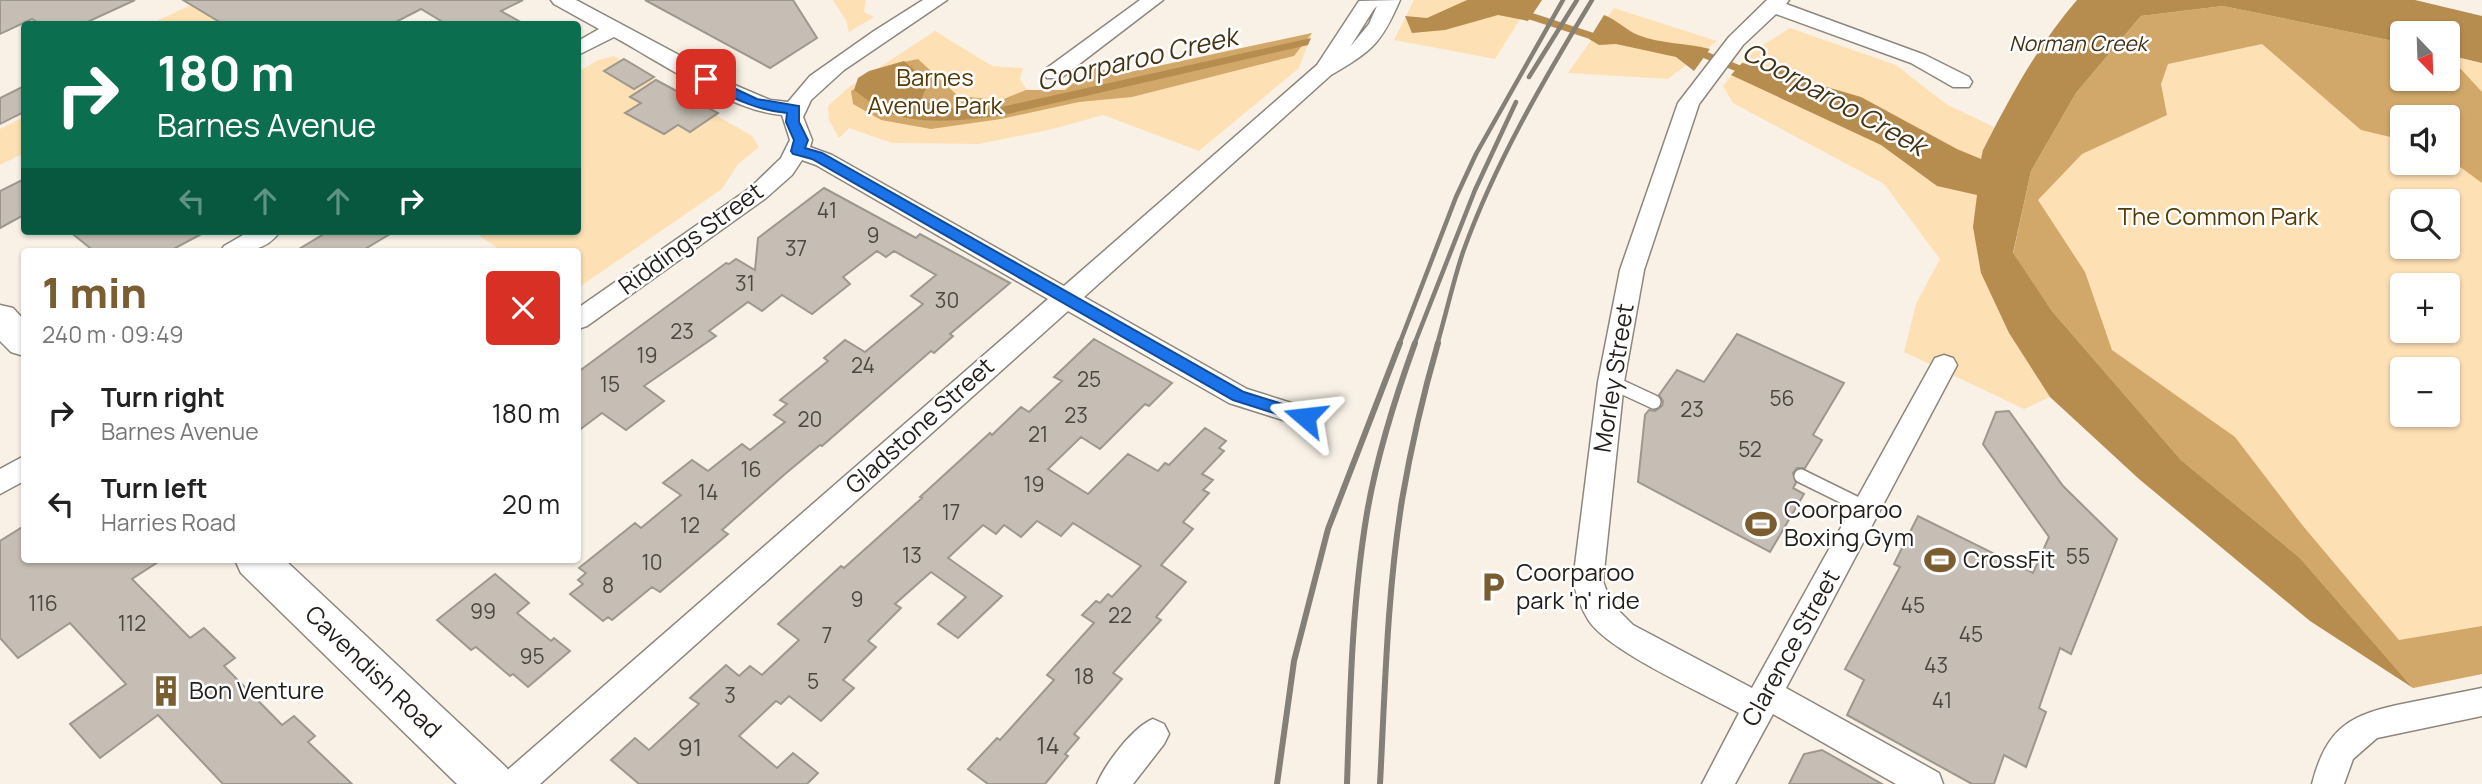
<!DOCTYPE html>
<meta charset="utf-8">
<style>
body{margin:0;font-family:Manrope,sans-serif;background:#f6f6f6;color:#222;height:100vh;display:flex;flex-direction:column;font-size:26px;white-space:nowrap}
*{box-sizing:border-box;margin:0}
p{font-size:23px;color:#767676}
.icon{flex:none;width:38px;height:38px;fill:none;stroke:currentColor;stroke-width:2;stroke-linecap:round;stroke-linejoin:round}
.map{position:relative;flex:1;overflow:hidden}
.sheet{position:absolute;left:21px;top:248px;width:560px;height:315px;display:flex;flex-direction:column;background:#fff;border-radius:7px;box-shadow:0 2px 5px #0004}
.sheet>*{flex:none}
.hud{position:absolute;left:21px;top:21px;width:560px;height:214px;border-radius:7px;box-shadow:0 2px 5px #0004;background:#0b6e4f;color:#fff;overflow:hidden}
.needle{width:46px;rotate:157deg}
.buttons{position:absolute;left:2390px;top:21px;display:grid;gap:14px}
.buttons a{display:grid;place-items:center;width:70px;height:70px;border-radius:7px;background:#fff;box-shadow:0 2px 5px #0004;font-size:35px}
.pin{position:absolute;display:grid;place-items:center;width:60px;height:60px;color:#fff;margin:-30px;border-radius:14px;box-shadow:0 4px 10px #0006}
.me{position:absolute;width:77px;margin:-38px;rotate:287deg;stroke-linejoin:round;filter:drop-shadow(0 0 5px #0008)}
.turn{display:flex;align-items:center;gap:24px;height:147px;padding:0 21px;font-size:32px}
.turn .icon{width:91px;height:91px;stroke-width:2.5}
.turn b{display:block;font-size:49px;line-height:60px}
.lanes{display:flex;align-items:center;height:66px;padding:0 21px;background:#0003;justify-content:center;gap:35px;direction:ltr}
.lanes .off{opacity:.35}
.round{display:grid;place-items:center;flex:none;width:74px;height:74px;border-radius:7px;background:#f6f6f6}
.head{display:flex;align-items:center;justify-content:space-between;height:119px;padding:0 21px}
h1{font-size:42px;font-weight:800;line-height:52px;color:#7a5d31}
ul{padding:0;list-style:none}
li{display:flex;align-items:center;gap:21px;height:91px;padding:0 21px}
li div{flex:1}
li b{display:block;font-size:26px}
li em{font-style:normal}
.map>svg:first-child{display:block}
.green{fill:#fee0b5;fill-rule:evenodd}
.forest{fill:#d1a869}
.water{fill:#b68d4f}
.lines{fill:none;stroke-linecap:round;stroke-linejoin:round}
.stream{stroke:#b68d4f;stroke-width:7}
.building{fill:#c6beb4;stroke:#9e978d;stroke-width:2}
.lane-casing{stroke:#8d867c;stroke-width:16}
.street-casing{stroke:#8d867c;stroke-width:3}
.primary-casing{stroke:#8d867c;stroke-width:3}
.lane{stroke:#fff;stroke-width:13}
.street{fill:#fff;fill-rule:evenodd}
.primary{fill:#fff;fill-rule:evenodd}
.rail-far1{stroke:#847f77;stroke-width:4.5}
.rail{stroke:#847f77;stroke-width:6}
.route{fill:#1a73e8;stroke:#114b97;stroke-width:2}
.labels{text-anchor:middle;stroke-width:5;stroke-linejoin:round;paint-order:stroke}
.far-water-label{font-size:21px;font-style:italic;fill:#453316;stroke:#fff}
.number-label{font-size:21px;fill:#4b4741}
.park-label{font-size:24px;fill:#563a05;stroke:#fff}
.street-label{font-size:24px;fill:#221f1b;stroke:#fff}
.poi-label{font-size:24px;fill:#221f1b;stroke:#fff;text-anchor:start}
.near-number-label{font-size:24px;fill:#4b4741}
.water-label{font-size:26px;font-style:italic;fill:#453316;stroke:#fff}
</style>
<div class="map">
<svg width="2482" height="784" viewBox="0 0 2482 784">
<rect width="100%" height="100%" fill="#f9f1e6"/>
<g class="green">
<path d="M833,0H866L864,12L874,17L849,32L846,20Z"/>
<path d="M1414,0H1532L1495,59L1394,40Z"/>
<path d="M191,5L223,24H150Z"/>
<path d="M1614,8L1717,41L1668,79L1568,73Z"/>
<path d="M2141,16L2403,43V79H2448V55L2482,63V674L2413,688L2300,558L2181,460L2022,205ZM2403,117H2448V163H2403ZM2403,201H2448V247H2403ZM2403,285H2448V331H2403ZM2403,369H2448V415H2403Z"/>
<path d="M1790,28L1896,65L1946,104L1994,127L1983,150L2009,333L2050,397L2024,409L1904,352L1916,304L1940,259L1884,184L1733,103L1723,86L1750,53Z"/>
<path d="M935,31L992,66L1023,68L1020,79L1026,89C1063,94 1066,89 1094,66L1116,75L1312,33L1299,68L1199,151L1103,115L1049,130L978,144L892,143L849,128L839,138L829,120L828,106L849,87Z"/>
<path d="M614,56L752,136L759,147L738,164L722,189L578,288V252H503L473,231H578V72L598,60Z"/>
<path d="M24,117V153L0,165V129Z"/>
</g>
<g class="forest">
<path d="M2223,6L2403,43V79H2448V55L2482,92V183L2448,158V117H2403V140L2361,130L2262,44L2168,64L2161,84L2167,115L2082,154L2038,200L2085,272L2112,350L2235,437L2303,526L2399,640L2482,626V674L2413,688L2300,558L2181,460L2052,311L2013,254L2031,171L2076,93L2141,16Z"/>
<path d="M1312,33L1294,56L1132,97L1079,102L1001,119L931,129L881,120L853,104L851,91L899,63L918,59L958,96L1001,100L1026,90H1065L1094,66L1116,75Z"/>
</g>
<g class="water">
<path d="M1467,0H1542L1528,21L1498,15L1445,30L1412,33L1405,16L1427,18Z"/>
<path d="M2077,0H2415L2482,16V63L2448,55V33H2403V43L2223,6L2141,16L2076,93L2031,171L2013,253L2052,311L2181,460L2300,558L2413,688L2310,621L2139,479L2050,397L2009,333L1981,273L1973,227L1977,195L1937,186L1881,145L1731,75L1742,63L1787,71L1806,81L1861,97L1957,149L1981,159L1983,150C2010,97 2038,45 2077,0Z"/>
<path d="M1604,15C1617,20 1626,30 1638,35C1661,44 1687,43 1710,49L1694,71L1676,57L1616,44L1599,45L1589,39Z"/>
<path d="M1311,38L1308,45L999,116C967,120 915,126 885,111C874,106 864,97 854,90L858,78L869,71L904,61L929,82L922,97C937,114 976,108 997,108Z"/>
</g>
<g class="lines">
<g class="stream">
<path d="M1521,13L1598,38"/>
<path d="M1698,52L1747,72"/>
</g>
</g>
<g class="building">
<path d="M0,0H135L83,24H40L32,19L0,34Z"/>
<path d="M183,0H523L501,11L524,24H446L421,9L392,24H223Z"/>
<path d="M645,0H793L817,38L770,68Z"/>
<path d="M624,59L654,77L634,89L604,71Z"/>
<path d="M656,80L718,113L690,132L678,125L664,134L625,113L641,103L630,97Z"/>
<path d="M24,86V112L0,124V98Z"/>
<path d="M24,179V215L0,228V191Z"/>
<path d="M824,188L916,238L920,234L1010,283L950,334L953,336L934,353L931,351L822,446L820,445L785,474L722,530L728,534L660,592L652,587L612,620L608,617L603,621L570,594L583,584L578,580L586,573L579,568L635,523L641,528L681,495L663,483L692,460L708,471L742,444L750,450L785,422L774,415L787,404L780,400L828,361L824,358L845,340L865,352L923,304L911,296L936,275L894,251L886,257L877,251L843,277L850,284L812,314L782,295L762,311L748,302L709,331L716,336L644,386L664,401L626,430L602,413L578,431V372L726,263L729,264L736,259L755,270L758,238Z"/>
<path d="M69,231H207L168,252H95Z"/>
<path d="M329,231H395L360,252H294Z"/>
<path d="M1737,334L1844,383L1813,435L1822,440L1805,468H1797L1793,473L1796,483L1793,488L1804,494L1770,552L1638,482L1645,415L1649,410L1655,411L1662,406L1663,401L1659,395L1677,370L1704,382Z"/>
<path d="M1094,339L1172,383L1149,406L1145,404L1100,449L1081,437L1048,469L1088,494L1128,454L1158,471L1165,463L1169,465L1205,428L1226,441L1219,448L1224,451L1202,474L1213,480L1203,490L1209,493L1183,522L1193,529L1161,565L1186,582L1156,617L1161,620L1113,673L1122,679L1074,734L1079,738L1065,754L1068,756L1045,784H988L968,769L997,738L1000,740L1054,680L1047,675L1094,623L1082,615L1096,601L1100,603L1108,594L1112,597L1141,566L1073,523L1061,536L1037,521L1021,537L1004,525L996,534L983,525L948,558L1002,596L958,638L938,624L966,597L931,572L895,604L901,608L868,641L876,647L843,680L854,688L821,721L789,696L781,704L776,701L739,736L777,768L793,753L818,773L807,784H639L611,760L635,738L649,750L699,704L690,698L726,665L739,676L750,666L762,675L799,640L778,624L841,566L844,568L922,498L920,497L990,433L992,435L1021,407L1029,412L1062,381L1054,377Z"/>
<path d="M2009,411L2063,486L2117,539L2071,654L2060,648L2039,708L2046,712L2026,767L2004,755L1994,784H1972L1847,715L1864,680L1845,669L1900,567L1894,564L1918,516L2033,573L2049,537L1983,444L1996,412Z"/>
<path d="M24,526V560H161L132,579L190,638L204,628L235,658L224,666L282,725L294,716L315,736L308,742L352,784H223L158,715L100,758L70,724L126,684L70,623L18,658L0,638V541Z"/>
<path d="M495,574L529,603L517,613L551,641L554,638L570,651L528,687L513,674L510,676L476,647L471,650L437,620Z"/>
<path d="M1822,750L1882,784H1789L1804,754Z"/>
</g>
<g class="lines">
<defs>
<g id="lane">
<path d="M1611,382L1654,402"/>
<path d="M1801,476L1868,509"/>
</g>
<g id="street">
<path d="M551,0H576L737,86L770,100L788,102L810,76L874,31L923,0H947L844,70L811,100L803,117L812,140L810,147L832,155L1064,286L1317,65L1359,1L1400,0C1381,44 1372,51 1331,75L1084,297L1247,389L1314,410L1318,417L1314,424L1305,427L1229,403L1068,311L540,784H500L504,773L1048,299L816,165L802,160L792,175L766,198L587,326L578,329V308L750,188L781,158L790,140L782,115C731,111 660,62 614,37L578,55V41L599,29L554,4ZM1377,6L1369,24L1350,47L1374,9Z"/>
<path d="M1140,0H1163L1061,78H1047L1043,73L1047,68Z"/>
<path d="M1767,0H1789L1786,4L1925,55L1969,77L1972,82L1969,87H1953L1911,63L1776,14L1743,45L1699,104L1644,270L1624,382L1603,581L1611,603L1633,625L1752,688L1935,358L1944,355L1953,358L1957,365L1786,688L1939,773L1943,784H1896L1773,714L1735,784H1702L1739,713C1703,693 1610,652 1589,621C1582,610 1576,594 1573,581L1598,382L1620,270L1678,103L1729,37Z"/>
<path d="M250,231H280C267,252 242,252 220,252L224,246Z"/>
<path d="M24,456V481L0,494V469Z"/>
<path d="M2482,688V716L2377,738L2353,759L2344,784H2312C2327,726 2351,714 2407,703C2432,698 2457,693 2482,688Z"/>
<path d="M1153,719L1164,724L1169,734L1164,744L1133,784H1097C1105,764 1133,727 1153,719Z"/>
</g>
<g id="primary">
<path d="M0,305L13,308L24,320V356L11,352L0,341Z"/>
<path d="M235,560H285L507,768L514,784H457L241,573Z"/>
</g>
</defs>
<use href="#lane" class="lane-casing"/>
<use href="#street" class="street-casing"/>
<use href="#primary" class="primary-casing"/>
<use href="#lane" class="lane"/>
<use href="#street" class="street"/>
<use href="#primary" class="primary"/>
<g class="rail-far1">
<path d="M1529,77L1577,0"/>
<path d="M1399,345L1456,197L1476,154L1563,0"/>
<path d="M1414,345L1475,190L1516,102"/>
<path d="M1437,345C1446,314 1453,282 1463,252C1495,163 1543,81 1592,0"/>
</g>
<g class="rail">
<path d="M1277,784L1294,661L1328,529L1400,343"/>
<path d="M1347,784C1350,693 1352,602 1367,513C1377,455 1395,398 1415,343"/>
<path d="M1380,784C1385,690 1387,594 1402,500C1411,447 1423,395 1438,343"/>
</g>
</g>
<path class="route" d="M706,75L757,99L799,106V122L808,140L805,148L822,153L1244,392L1311,413L1313,417L1311,422L1305,423L1233,400L812,159L793,154L791,151L794,140L786,122L787,113C754,110 730,96 701,82L699,79Z"/>
<defs>
<symbol id="stadium-bare" viewBox="-9 -9 18 18"><path d="M0-5a6.5 5 0 1 0 0 10a6.5 5 0 1 0 0-10ZM-3.5-1.8h7v3.6h-7Z" fill="#7a5d31" stroke="#fff" stroke-width="2.5" paint-order="stroke"/></symbol>
<symbol id="parking-bare" viewBox="-9 -9 18 18"><path d="M-3.5-5.5H1a3.5 3.5 0 0 1 0 7H-1V5.5H-3.5ZM-1-3.4V-.6H.8a1.4 1.4 0 0 0 0-2.8Z" fill="#7a5d31" stroke="#fff" stroke-width="2.5" paint-order="stroke"/></symbol>
<symbol id="building-bare" viewBox="-9 -9 18 18"><path d="M-4-6H4V6H1V3H-1V6H-4ZM-2.5-4.3h1.7v1.8h-1.7ZM.8-4.3h1.7v1.8H.8ZM-2.5-1h1.7V.8h-1.7ZM.8-1h1.7V.8H.8Z" fill="#7a5d31" stroke="#fff" stroke-width="2.5" paint-order="stroke"/></symbol>
</defs>
<g fill-rule="evenodd">
<use href="#stadium-bare" x="1739" y="502" width="44" height="44"/>
<use href="#stadium-bare" x="1918" y="538" width="44" height="44"/>
<use href="#parking-bare" x="1471" y="565" width="44" height="44"/>
<use href="#building-bare" x="144" y="669" width="44" height="44"/>
</g>
<g class="labels">
<g class="far-water-label">
<text x="2078" y="51">Norman Creek</text>
</g>
<g class="number-label">
<text x="827" y="218">41</text>
<text x="873" y="243">9</text>
<text x="796" y="256">37</text>
<text x="745" y="291">31</text>
<text x="947" y="308">30</text>
<text x="682" y="339">23</text>
<text x="647" y="363">19</text>
<text x="863" y="373">24</text>
<text x="1089" y="387">25</text>
<text x="610" y="392">15</text>
<text x="1782" y="406">56</text>
<text x="1692" y="417">23</text>
<text x="1076" y="423">23</text>
<text x="810" y="427">20</text>
<text x="1038" y="442">21</text>
<text x="1750" y="457">52</text>
<text x="751" y="477">16</text>
<text x="1034" y="492">19</text>
<text x="708" y="500">14</text>
<text x="951" y="520">17</text>
<text x="690" y="533">12</text>
<text x="912" y="563">13</text>
<text x="2078" y="564">55</text>
<text x="652" y="570">10</text>
<text x="608" y="593">8</text>
<text x="857" y="607">9</text>
<text x="43" y="611">116</text>
<text x="1913" y="613">45</text>
<text x="483" y="619">99</text>
<text x="1120" y="623">22</text>
<text x="132" y="631">112</text>
<text x="1971" y="642">45</text>
<text x="827" y="643">7</text>
<text x="532" y="664">95</text>
<text x="1936" y="673">43</text>
<text x="1084" y="684">18</text>
<text x="813" y="689">5</text>
<text x="730" y="703">3</text>
<text x="1942" y="708">41</text>
</g>
<g class="park-label">
<text x="935" y="86">Barnes<tspan x="935" dy="28">Avenue Park</tspan></text>
<text x="2218" y="225">The Common Park</text>
</g>
<g class="street-label">
<text transform="translate(691 239) rotate(-36)" y="8">Riddings Street</text>
<text transform="translate(1614 378) rotate(-81)" y="8">Morley Street</text>
<text transform="translate(920 426) rotate(-42)" y="8">Gladstone Street</text>
<text transform="translate(1791 648) rotate(-61)" y="8">Clarence Street</text>
<text transform="translate(373 672) rotate(44)" y="8">Cavendish Road</text>
</g>
<g class="poi-label">
<text x="1784" y="518">Coorparoo<tspan x="1784" dy="28">Boxing Gym</tspan></text>
<text x="1963" y="568">CrossFit</text>
<text x="1516" y="581">Coorparoo<tspan x="1516" dy="28">park 'n' ride</tspan></text>
<text x="189" y="699">Bon Venture</text>
</g>
<g class="near-number-label">
<text x="1048" y="754">14</text>
<text x="690" y="756">91</text>
</g>
<g class="water-label">
<text transform="translate(1137 59) rotate(-13)" y="9">Coorparoo Creek</text>
<text transform="translate(1834 99) rotate(29)" y="9">Coorparoo Creek</text>
</g>
</g>
</svg>
<div class="buttons">
<a><svg class="needle" viewBox="-14 -14 28 28"><path d="M0-13l5 13h-10z" fill="#e53935"/><path d="M0 13l5-13h-10z" fill="#767676"/></svg></a>
<a><svg class="icon" aria-label="sound" viewBox="0 0 24 24"><path d="M4 9h4l5-4v14l-5-4H4zM17 9q2 3 0 6"/></svg></a>
<a><svg class="icon" aria-label="search" viewBox="0 0 24 24"><circle cx="10" cy="10" r="6"/><path d="M15 15l6 6"/></svg></a>
<a>+</a>
<a>−</a>
</div>
<div class="pin" style="left:706px;top:79px;background:#d93025"><svg class="icon" aria-label="arrive" viewBox="0 0 24 24"><path d="M6 21V4h12l-3 4 3 4H6"/></svg></div>
<svg class="me" style="left:1305px;top:417px" viewBox="-20 -20 40 40"><path d="M0-17L14 15 0 8-14 15z" fill="#1a73e8" stroke="#fff" stroke-width="4"/></svg>
<div class="hud">
<div class="turn"><svg class="icon" aria-label="right" viewBox="0 0 24 24"><path d="M7 20v-9h11M14 6l5 5-5 5"/></svg><div><b>180 m</b>Barnes Avenue</div></div>
<div class="lanes"><svg class="icon off" aria-label="left" viewBox="0 0 24 24"><path d="M17 20v-9H6M10 6l-5 5 5 5"/></svg><svg class="icon off" aria-label="ahead" viewBox="0 0 24 24"><path d="M12 20V5M6 11l6-6 6 6"/></svg><svg class="icon off" aria-label="ahead" viewBox="0 0 24 24"><path d="M12 20V5M6 11l6-6 6 6"/></svg><svg class="icon" aria-label="right" viewBox="0 0 24 24"><path d="M7 20v-9h11M14 6l5 5-5 5"/></svg></div>
</div>
<section class="sheet">
<div class="head"><div><h1>1 min</h1><p>240 m · 09:49</p></div><a class="round" style="background:#d93025;color:#fff"><svg class="icon" aria-label="close" viewBox="0 0 24 24"><path d="M6 6l12 12M18 6L6 18"/></svg></a></div>
<ul>
<li><svg class="icon" aria-label="right" viewBox="0 0 24 24"><path d="M7 20v-9h11M14 6l5 5-5 5"/></svg><div><b>Turn right</b><p>Barnes Avenue</p></div><em>180 m</em></li>
<li><svg class="icon" aria-label="left" viewBox="0 0 24 24"><path d="M17 20v-9H6M10 6l-5 5 5 5"/></svg><div><b>Turn left</b><p>Harries Road</p></div><em>20 m</em></li>
</ul>
</section>
</div>
